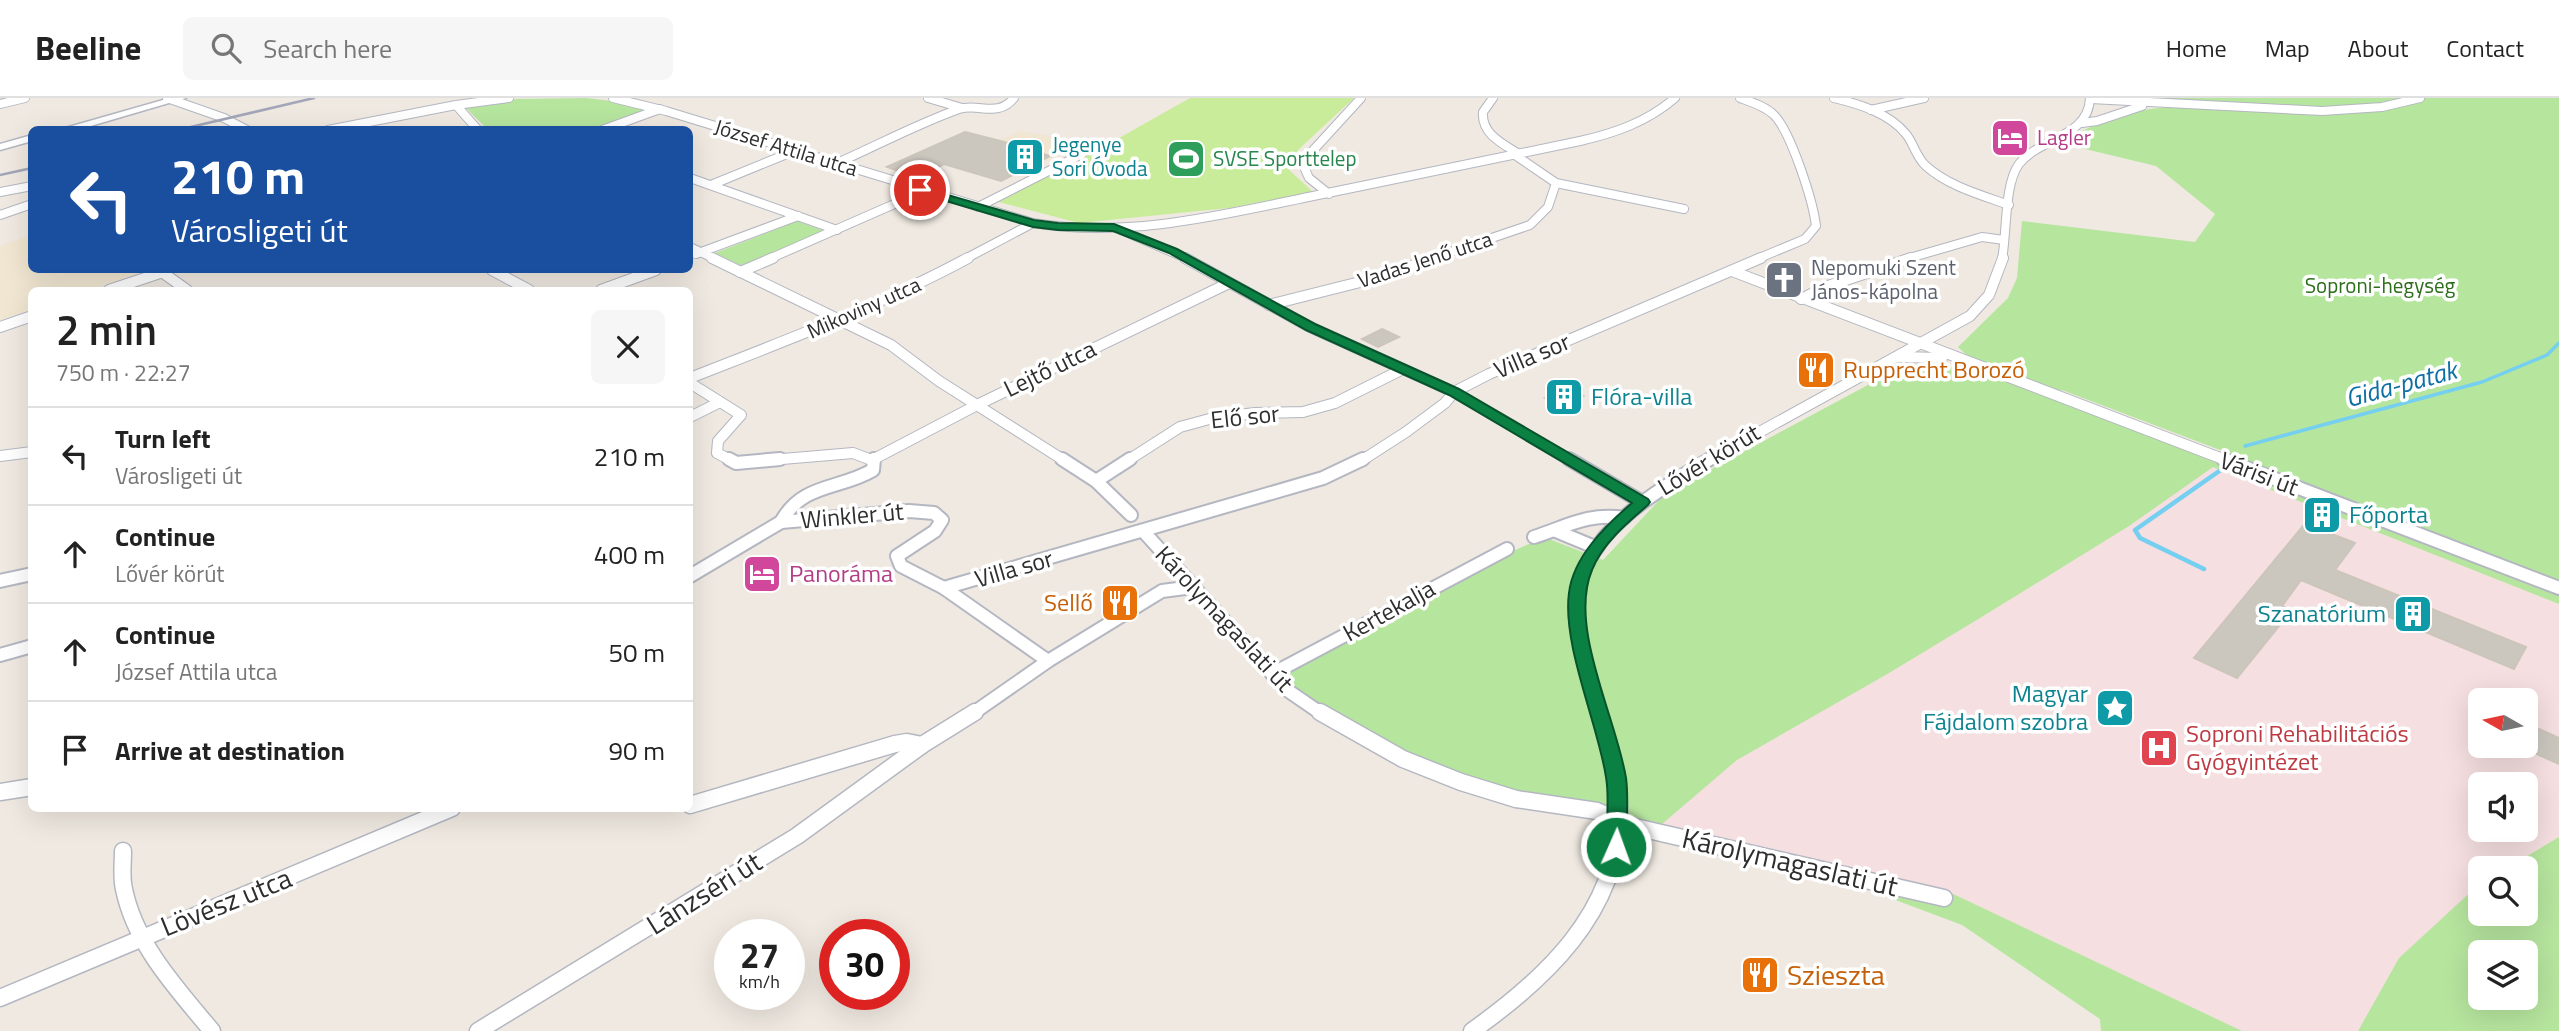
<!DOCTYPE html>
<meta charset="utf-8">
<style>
body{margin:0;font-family:"Titillium Web",sans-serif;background:#f6f6f6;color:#222;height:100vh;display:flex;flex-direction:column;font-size:26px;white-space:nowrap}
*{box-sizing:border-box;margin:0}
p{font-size:23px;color:#767676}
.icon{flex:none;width:38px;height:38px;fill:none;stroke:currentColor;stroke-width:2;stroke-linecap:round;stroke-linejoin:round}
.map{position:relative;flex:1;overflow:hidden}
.panel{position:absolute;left:28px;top:189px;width:665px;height:525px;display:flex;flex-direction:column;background:#fff;border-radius:10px;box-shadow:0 7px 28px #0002}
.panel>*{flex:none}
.top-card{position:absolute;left:28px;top:28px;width:665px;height:147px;border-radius:10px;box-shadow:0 7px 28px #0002;background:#1a4fa0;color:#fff;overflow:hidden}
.needle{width:46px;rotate:279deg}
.fabs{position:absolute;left:2468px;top:590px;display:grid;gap:14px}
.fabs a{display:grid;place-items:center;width:70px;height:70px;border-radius:10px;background:#fff;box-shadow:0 7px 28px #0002;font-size:35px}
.speed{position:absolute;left:714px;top:821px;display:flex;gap:14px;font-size:35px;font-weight:700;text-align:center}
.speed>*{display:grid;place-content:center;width:91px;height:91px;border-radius:50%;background:#fff;box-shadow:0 7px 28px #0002;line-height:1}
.speed small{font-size:18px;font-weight:400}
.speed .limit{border:10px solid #d22;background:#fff;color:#111}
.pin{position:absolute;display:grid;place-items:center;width:60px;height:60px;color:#fff;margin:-30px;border:4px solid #fff;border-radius:50%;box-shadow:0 2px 7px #0007}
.me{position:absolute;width:77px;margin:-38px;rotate:2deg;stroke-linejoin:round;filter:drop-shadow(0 0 5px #0008)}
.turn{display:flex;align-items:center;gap:24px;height:147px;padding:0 28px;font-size:32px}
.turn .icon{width:91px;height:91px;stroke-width:2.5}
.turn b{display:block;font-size:49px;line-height:60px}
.round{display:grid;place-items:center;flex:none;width:74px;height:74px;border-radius:10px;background:#f6f6f6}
.overview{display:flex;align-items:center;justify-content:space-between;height:119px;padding:0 28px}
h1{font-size:42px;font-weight:600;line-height:52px}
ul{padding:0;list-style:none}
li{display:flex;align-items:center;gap:21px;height:98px;padding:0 28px;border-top:2px solid #e0e0e0}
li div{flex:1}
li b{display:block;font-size:26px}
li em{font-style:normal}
header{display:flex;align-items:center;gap:42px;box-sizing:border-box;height:98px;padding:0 35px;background:#fff;border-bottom:2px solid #e0e0e0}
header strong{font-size:33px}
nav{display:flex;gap:38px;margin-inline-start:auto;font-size:24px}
.search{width:490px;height:63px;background:#f6f6f6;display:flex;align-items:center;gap:18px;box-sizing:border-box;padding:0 24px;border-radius:10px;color:#767676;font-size:26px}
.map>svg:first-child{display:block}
.education{fill:#f0e6d1}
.medical{fill:#f5dfe0;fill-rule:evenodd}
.green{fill:#b6e59e;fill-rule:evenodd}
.pitch{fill:#c9ec9a}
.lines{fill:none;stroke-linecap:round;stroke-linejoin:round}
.stream-far1{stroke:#75cff0;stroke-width:3.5}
.stream{stroke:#75cff0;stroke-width:4.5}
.building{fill:#cbc7bf;stroke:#cbc5ba;stroke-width:2}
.minor-far3-casing{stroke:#b4b7c1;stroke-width:10}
.minor-far2-casing{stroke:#b4b7c1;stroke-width:12}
.minor-far1-casing{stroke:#b4b7c1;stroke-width:16}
.minor-casing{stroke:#b4b7c1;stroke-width:19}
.secondary-casing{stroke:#b4b7c1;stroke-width:3}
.minor-far3{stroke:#fff;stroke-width:8}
.minor-far2{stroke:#fff;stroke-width:10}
.minor-far1{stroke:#fff;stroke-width:12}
.minor{stroke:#fff;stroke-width:16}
.secondary{fill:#fff;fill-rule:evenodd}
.rail{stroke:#a3a6b8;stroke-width:2.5}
.route{fill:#0b8043;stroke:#07532c;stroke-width:2}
.labels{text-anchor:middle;stroke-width:7;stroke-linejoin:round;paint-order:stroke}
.far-hotel-label{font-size:21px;fill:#b23c85;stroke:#fff;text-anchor:start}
.far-culture-label{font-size:21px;fill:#0d838f;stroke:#fff;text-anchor:start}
.far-street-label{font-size:21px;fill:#2e2e2e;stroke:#fff}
.far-leisure-label{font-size:21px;fill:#27864d;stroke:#fff;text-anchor:start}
.far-worship-label{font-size:21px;fill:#5b616d;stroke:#fff;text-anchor:start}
.far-park-label{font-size:21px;fill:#2c6e1b;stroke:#fff}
.street-label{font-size:24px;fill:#2e2e2e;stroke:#fff}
.food-label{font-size:24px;fill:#c56008;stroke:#fff;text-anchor:start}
.culture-label{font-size:24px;fill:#0d838f;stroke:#fff;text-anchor:start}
.hotel-label{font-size:24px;fill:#b23c85;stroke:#fff;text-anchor:start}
.health-label{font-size:24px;fill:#be3a42;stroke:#fff;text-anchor:start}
.water-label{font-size:26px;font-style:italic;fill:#0d6fa3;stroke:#fff}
.near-street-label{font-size:28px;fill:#2e2e2e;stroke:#fff}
.near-food-label{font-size:28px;fill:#c56008;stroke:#fff;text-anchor:start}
</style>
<header>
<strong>Beeline</strong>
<div class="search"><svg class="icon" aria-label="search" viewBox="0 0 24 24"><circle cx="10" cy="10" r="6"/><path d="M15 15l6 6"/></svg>Search here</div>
<nav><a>Home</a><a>Map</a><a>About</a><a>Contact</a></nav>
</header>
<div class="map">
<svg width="2559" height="933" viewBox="0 0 2559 933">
<rect width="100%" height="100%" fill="#efe9e1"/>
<g class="education">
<path d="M1020,33L1087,44L1028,72L973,54Z"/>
<path d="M31,137L32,172H141L144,174L88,192H32L31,211L0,222V148Z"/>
</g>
<path class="medical" d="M2213,368L2559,506V739L2507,770H2480V786L2399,860L2358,933H2242L1949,794L1661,726L1737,662L1889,575L1980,520L2129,428ZM2480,602H2525V648H2480ZM2480,686H2525V732H2480Z"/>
<g class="green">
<path d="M586,0L620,4L647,12L594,31L488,32L466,10L517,1Z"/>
<path d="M2161,0H2559V506L2213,369L2129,428L1980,520L1889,575L1737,662L1662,726L1949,794L2242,933H2101L2100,921L1962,827L1885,798V782L1529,700L1418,664L1308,603L1278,579L1498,460L1544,439L1603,462L1665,396L1907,266H1940L1965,272L1974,264L1958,249L2008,200L2017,180L2022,123L2195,144L2215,116L2156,68L2056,44L2137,9L2142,12L2175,8ZM2062,292L2249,363L2244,369L2057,297Z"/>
<path d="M797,123L825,133L742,168L715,155Z"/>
<path d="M2559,739V933H2358L2399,860L2475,790L2480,786V816H2525V770H2507ZM2480,854H2525V900H2480Z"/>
</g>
<path class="pitch" d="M1190,0H1354L1299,51L1287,70L1313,94L1229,110L1079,125L995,103L1112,44Z"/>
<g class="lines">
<path class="stream-far1" d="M2245,348L2482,284L2547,257L2559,245"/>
<path class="stream" d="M2204,471L2140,440L2135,432L2225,369"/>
</g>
<g class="building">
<path d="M965,34L1004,44L1050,58L1001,83L944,66L916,79L887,69Z"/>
<path d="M1382,231L1399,239L1378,249L1362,241Z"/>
<path d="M1568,290L1583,298L1559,307L1545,300Z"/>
<path d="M2317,411L2331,416L2319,431L2355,445L2335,472L2526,549L2514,571L2301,482L2282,508L2292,512L2237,580L2194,560Z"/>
<path d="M2539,631L2559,640V666L2528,652Z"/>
</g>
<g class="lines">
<defs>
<g id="minor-far3">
<path d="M167,0L224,20L247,32"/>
<path d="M613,0L666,13L1033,125C1129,141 1225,116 1318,97C1405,79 1493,61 1580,43C1615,35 1647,24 1675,0"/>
<path d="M928,0L962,10"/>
<path d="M1493,0L1483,14C1481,36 1503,46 1519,56"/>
<path d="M1740,0C1751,4 1765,8 1774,17C1791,34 1813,103 1816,128L1805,141L1757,161"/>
<path d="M1834,0C1859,6 1889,15 1906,36C1914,46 1916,59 1926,68C1948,88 1981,97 2009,107"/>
<path d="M2091,1L2322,13L2382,9L2420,0"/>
<path d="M0,6L25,0"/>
<path d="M456,7L478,32"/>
<path d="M1871,12L1924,0"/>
<path d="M2082,25L2097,23L2142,8"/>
<path d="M328,32L456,7L509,0"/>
<path d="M602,32L660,11"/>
<path d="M835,66C876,48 917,26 959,11C979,5 998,20 1014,0"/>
<path d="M690,80L837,132"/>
<path d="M1556,85L1684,111"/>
<path d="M711,87L794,53"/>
<path d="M0,94L32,88"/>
<path d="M1329,96L1309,80L1304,69L1307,59L1361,0"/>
<path d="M978,109L1082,56"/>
<path d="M0,117L32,106"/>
<path d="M1121,132L1188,161"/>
<path d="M690,149L715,161"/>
<path d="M696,156L798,118"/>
<path d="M769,161L924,93"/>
<path d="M965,161L1033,125"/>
<path d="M1430,161L1530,127L1548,109L1556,85L1515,57"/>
<path d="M1906,161L1982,139L2004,142"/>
<path d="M2002,161C2007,137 2004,86 2019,66C2039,40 2089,39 2090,0"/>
</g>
<g id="minor-far2">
<path d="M712,160L891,247L939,283L1065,363"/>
<path d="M1185,160L1310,229L1454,294L1572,363"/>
<path d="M159,172L187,192"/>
<path d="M492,172L529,192"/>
<path d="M1732,173L2228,363"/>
<path d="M740,174L773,160"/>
<path d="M109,192L163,174"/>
<path d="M601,192L656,172"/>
<path d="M1801,201L1828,188L1911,160"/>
<path d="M1269,207L1376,180L1435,160"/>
<path d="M0,229L32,218"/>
<path d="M1898,259L1942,260"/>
<path d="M690,280C784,243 879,208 968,160"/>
<path d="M690,285L741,317L718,343L717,355L732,363"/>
<path d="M690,319L720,304"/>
<path d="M0,358L32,354"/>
<path d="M874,361L977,307L1229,185"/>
<path d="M760,363L853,355L874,363"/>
<path d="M1127,363L1180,329L1213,320L1255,315L1303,314L1335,305L1401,272"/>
<path d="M1361,363L1406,334L1445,305L1454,294L1489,276L1761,160"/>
<path d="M1707,363L1970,218L1989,197L2003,160"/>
</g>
<g id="minor-far1">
<path d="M729,361L736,365L780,361"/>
<path d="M874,361L873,372C839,392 802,385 781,424L909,413L934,415L942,422L935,433L897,458L901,468L944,490L1048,563"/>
<path d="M1062,361L1096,383L1131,417"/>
<path d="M1569,361L1642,404"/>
<path d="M2223,361L2559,490"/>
<path d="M1096,383L1130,361"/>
<path d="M1556,433L1597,450"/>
<path d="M1144,434L1287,592L1322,616"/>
<path d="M1534,439C1565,429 1590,414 1624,420"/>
<path d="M690,478L781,424"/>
<path d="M0,483L32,476"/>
<path d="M944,490L1323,380L1363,361"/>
<path d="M0,557L32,548"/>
<path d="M1272,576L1507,451"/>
<path d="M972,616L1048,563L1162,493L1193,489"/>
<path d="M1600,616C1591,585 1579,554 1576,522C1569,441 1651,397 1710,361"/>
</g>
<g id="minor">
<path d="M1320,614L1403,661L1461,684L1516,701L1597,713L1635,729L1944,800"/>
<path d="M0,694L32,689"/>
<path d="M690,707L895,646L907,644L922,647"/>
<path d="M123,753C123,766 121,779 124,791C135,846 177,891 212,933"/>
<path d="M0,900L452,710"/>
<path d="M478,933L797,738L922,647L975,614"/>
<path d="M1472,933C1544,882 1617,815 1619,720C1620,683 1609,649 1599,614"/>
</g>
<g id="secondary">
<path d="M170,0H186L77,32H58Z"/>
<path d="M32,37V43L0,52V46Z"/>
</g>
</defs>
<use href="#minor-far3" class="minor-far3-casing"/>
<use href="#minor-far2" class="minor-far2-casing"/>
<use href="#minor-far1" class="minor-far1-casing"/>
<use href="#minor" class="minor-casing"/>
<use href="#secondary" class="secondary-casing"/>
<use href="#minor-far3" class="minor-far3"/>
<use href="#minor-far2" class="minor-far2"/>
<use href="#minor-far1" class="minor-far1"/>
<use href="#minor" class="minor"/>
<use href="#secondary" class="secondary"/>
<g class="rail">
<path d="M178,32L314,0"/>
<path d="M0,77L32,70"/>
</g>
</g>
<path class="route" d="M920,89L1034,122L1058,125L1114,126L1177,151L1315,226L1459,291L1648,401L1650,404L1648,407C1627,425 1602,446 1592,472C1568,529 1616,619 1626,680C1629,702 1626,727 1626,749L1623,755L1616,757L1609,755L1606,749C1606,727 1610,702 1606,679C1598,626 1562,547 1569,495C1573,459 1606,427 1632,405L1449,297L1306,232L1169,155L1113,133L1058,132L1033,129L916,94V90Z"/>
<defs>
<symbol id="hotel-square" viewBox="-11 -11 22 22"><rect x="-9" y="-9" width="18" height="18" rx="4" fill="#d1479c" stroke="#fff"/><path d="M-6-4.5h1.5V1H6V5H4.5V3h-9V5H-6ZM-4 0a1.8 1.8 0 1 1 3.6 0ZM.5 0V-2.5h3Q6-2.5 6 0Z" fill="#fff"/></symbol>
<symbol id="building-square" viewBox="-11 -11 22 22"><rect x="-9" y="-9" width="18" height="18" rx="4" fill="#0f9aa8" stroke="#fff"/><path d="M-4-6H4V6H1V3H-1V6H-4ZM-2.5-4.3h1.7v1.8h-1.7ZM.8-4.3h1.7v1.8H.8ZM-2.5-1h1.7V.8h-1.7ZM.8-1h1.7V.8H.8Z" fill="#fff"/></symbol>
<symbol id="stadium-square" viewBox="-11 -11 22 22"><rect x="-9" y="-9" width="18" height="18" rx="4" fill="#2e9e5b" stroke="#fff"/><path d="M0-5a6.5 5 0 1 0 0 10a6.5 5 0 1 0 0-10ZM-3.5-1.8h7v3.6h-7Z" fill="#fff"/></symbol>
<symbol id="church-square" viewBox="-11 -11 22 22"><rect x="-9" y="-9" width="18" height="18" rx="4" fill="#6b7280" stroke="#fff"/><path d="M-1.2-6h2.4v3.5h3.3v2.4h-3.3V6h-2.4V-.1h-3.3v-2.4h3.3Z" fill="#fff"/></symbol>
<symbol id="restaurant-square" viewBox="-11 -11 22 22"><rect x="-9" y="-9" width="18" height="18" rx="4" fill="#e8710a" stroke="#fff"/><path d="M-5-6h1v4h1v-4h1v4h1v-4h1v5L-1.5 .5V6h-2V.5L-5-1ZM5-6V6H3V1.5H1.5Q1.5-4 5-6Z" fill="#fff"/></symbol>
<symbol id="sight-square" viewBox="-11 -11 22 22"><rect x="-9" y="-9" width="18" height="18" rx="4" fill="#0f9aa8" stroke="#fff"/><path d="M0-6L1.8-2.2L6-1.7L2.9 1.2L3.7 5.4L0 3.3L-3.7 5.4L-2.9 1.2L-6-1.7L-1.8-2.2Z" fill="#fff"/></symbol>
<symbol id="hospital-square" viewBox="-11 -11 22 22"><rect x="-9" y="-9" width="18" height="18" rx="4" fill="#e0444e" stroke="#fff"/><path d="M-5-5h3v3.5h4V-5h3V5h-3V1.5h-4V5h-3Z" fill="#fff"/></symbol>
</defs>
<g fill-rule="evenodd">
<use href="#hotel-square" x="1988" y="18" width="44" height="44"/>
<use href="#building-square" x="1003" y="37" width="44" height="44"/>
<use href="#stadium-square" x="1164" y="39" width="44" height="44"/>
<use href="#church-square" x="1762" y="160" width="44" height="44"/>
<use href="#restaurant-square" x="1794" y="250" width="44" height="44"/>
<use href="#building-square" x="1542" y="277" width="44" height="44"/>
<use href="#building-square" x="2300" y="395" width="44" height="44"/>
<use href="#hotel-square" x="740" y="454" width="44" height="44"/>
<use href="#restaurant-square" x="1098" y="483" width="44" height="44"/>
<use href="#building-square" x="2391" y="494" width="44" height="44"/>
<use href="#sight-square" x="2093" y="588" width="44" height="44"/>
<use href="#hospital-square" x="2137" y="628" width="44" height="44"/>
<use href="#restaurant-square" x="1738" y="855" width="44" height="44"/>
</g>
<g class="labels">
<g class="far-hotel-label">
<text x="2037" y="47">Lagler</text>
</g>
<g class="far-culture-label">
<text x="1052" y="54">Jegenye<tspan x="1052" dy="24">Sori Óvoda</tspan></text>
</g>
<g class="far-street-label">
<text transform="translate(786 50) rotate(17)" y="7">József Attila utca</text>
<text transform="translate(1425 162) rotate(-18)" y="7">Vadas Jenő utca</text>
<text transform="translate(864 210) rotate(-24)" y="7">Mikoviny utca</text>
</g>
<g class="far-leisure-label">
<text x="1213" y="68">SVSE Sporttelep</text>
</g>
<g class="far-worship-label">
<text x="1811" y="177">Nepomuki Szent<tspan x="1811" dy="24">János-kápolna</tspan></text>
</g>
<g class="far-park-label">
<text x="2380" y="195">Soproni-hegység</text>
</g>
<g class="street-label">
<text transform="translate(1532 258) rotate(-23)" y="8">Villa sor</text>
<text transform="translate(1050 271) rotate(-26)" y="8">Lejtő utca</text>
<text transform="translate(1245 319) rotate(-6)" y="8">Elő sor</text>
<text transform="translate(1709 362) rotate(-31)" y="8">Lővér körút</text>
<text transform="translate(2259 376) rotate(21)" y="8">Várisi út</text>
<text transform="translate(852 418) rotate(-5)" y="8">Winkler út</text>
<text transform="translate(1014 471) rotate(-16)" y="8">Villa sor</text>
<text transform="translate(1389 513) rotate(-29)" y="8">Kertekalja</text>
<text transform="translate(1224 521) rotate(47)" y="8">Károlymagaslati út</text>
</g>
<g class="food-label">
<text x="1843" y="280">Rupprecht Borozó</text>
<text x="1093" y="513" text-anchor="end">Sellő</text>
</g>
<g class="culture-label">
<text x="1591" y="307">Flóra-villa</text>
<text x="2349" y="425">Főporta</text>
<text x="2386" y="524" text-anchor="end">Szanatórium</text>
<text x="2088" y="604" text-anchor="end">Magyar<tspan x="2088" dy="28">Fájdalom szobra</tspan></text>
</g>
<g class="hotel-label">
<text x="789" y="484">Panoráma</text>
</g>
<g class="health-label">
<text x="2186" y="644">Soproni Rehabilitációs<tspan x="2186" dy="28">Gyógyintézet</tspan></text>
</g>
<g class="water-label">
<text transform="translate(2401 286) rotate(-15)" y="9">Gida-patak</text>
</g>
<g class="near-street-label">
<text transform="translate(1790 764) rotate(13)" y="10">Károlymagaslati út</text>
<text transform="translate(704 795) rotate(-32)" y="10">Lánzséri út</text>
<text transform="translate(226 804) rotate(-22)" y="10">Lövész utca</text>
</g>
<g class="near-food-label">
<text x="1787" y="887">Szieszta</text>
</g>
</g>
</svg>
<div class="fabs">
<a><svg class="needle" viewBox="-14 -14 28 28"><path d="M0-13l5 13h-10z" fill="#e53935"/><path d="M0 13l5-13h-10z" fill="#767676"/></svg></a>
<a><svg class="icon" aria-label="sound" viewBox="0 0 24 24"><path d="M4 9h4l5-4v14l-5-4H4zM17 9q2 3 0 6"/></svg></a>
<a><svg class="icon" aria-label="search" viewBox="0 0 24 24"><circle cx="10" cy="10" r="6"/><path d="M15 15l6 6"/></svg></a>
<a><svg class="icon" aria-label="layers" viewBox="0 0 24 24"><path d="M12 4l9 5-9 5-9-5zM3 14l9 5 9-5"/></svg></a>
</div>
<div class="speed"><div>27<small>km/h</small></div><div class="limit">30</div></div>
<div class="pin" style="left:920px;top:92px;background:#d93025"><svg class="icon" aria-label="arrive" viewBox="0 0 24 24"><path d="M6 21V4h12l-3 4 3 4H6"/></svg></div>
<svg class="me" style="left:1616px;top:749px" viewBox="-20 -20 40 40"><circle r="17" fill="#0b8043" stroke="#fff" stroke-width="3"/><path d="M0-11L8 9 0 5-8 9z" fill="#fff"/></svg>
<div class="top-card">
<div class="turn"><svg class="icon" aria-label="left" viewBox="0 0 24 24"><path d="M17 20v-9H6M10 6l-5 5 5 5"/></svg><div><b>210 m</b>Városligeti út</div></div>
</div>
<section class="panel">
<div class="overview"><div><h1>2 min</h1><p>750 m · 22:27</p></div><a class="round"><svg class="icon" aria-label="close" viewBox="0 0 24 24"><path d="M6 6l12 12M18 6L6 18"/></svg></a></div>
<ul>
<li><svg class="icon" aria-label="left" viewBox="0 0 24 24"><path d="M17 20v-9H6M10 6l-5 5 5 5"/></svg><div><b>Turn left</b><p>Városligeti út</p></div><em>210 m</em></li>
<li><svg class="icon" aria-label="ahead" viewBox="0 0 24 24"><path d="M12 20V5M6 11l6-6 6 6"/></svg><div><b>Continue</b><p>Lővér körút</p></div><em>400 m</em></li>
<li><svg class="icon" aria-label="ahead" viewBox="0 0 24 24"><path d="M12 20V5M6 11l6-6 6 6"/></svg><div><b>Continue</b><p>József Attila utca</p></div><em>50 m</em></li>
<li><svg class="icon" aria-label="arrive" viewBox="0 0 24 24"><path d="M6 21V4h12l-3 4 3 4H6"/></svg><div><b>Arrive at destination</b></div><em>90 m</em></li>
</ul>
</section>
</div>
